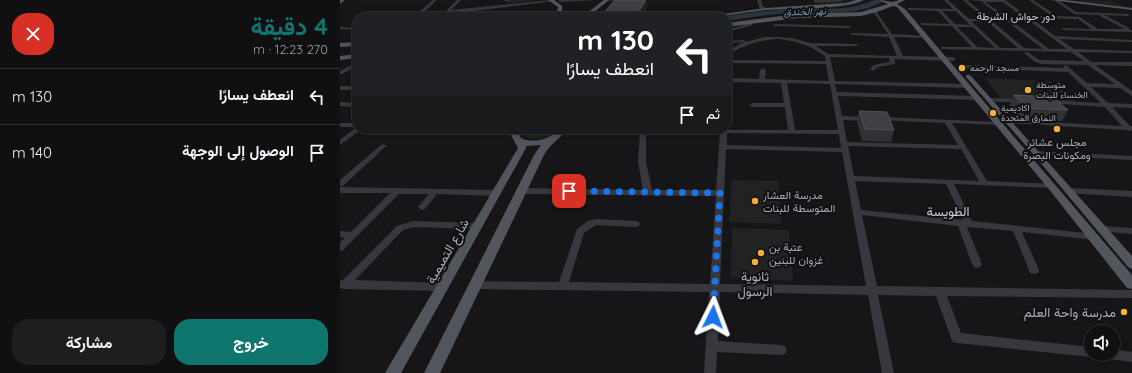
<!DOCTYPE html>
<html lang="ar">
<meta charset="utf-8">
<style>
body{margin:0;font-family:Quicksand,Vazirmatn,sans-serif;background:#1e1e20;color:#f1f3f6;direction:rtl;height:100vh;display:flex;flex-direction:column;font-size:15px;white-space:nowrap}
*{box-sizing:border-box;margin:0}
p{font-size:13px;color:#9c9d9f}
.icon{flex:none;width:22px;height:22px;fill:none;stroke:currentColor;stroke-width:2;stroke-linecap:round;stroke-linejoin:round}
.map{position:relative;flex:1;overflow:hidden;direction:ltr}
.panel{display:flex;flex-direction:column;background:#101012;width:340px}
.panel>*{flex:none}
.guide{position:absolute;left:12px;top:12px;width:380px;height:122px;border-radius:16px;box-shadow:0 2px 10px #0003,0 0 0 1px #303032;direction:rtl;background:#202124;color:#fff;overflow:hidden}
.tools{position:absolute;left:744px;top:325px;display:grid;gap:8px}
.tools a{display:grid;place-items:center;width:36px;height:36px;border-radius:50%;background:#101012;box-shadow:0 2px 10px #0003,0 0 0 1px #303032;font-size:20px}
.pin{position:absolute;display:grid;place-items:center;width:34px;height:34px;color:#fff;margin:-17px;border-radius:8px;box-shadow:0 2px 6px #0006}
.me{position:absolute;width:44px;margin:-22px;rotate:3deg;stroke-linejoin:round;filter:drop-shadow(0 0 3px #0008)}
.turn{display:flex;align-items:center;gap:14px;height:84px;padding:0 12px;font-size:18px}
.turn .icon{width:52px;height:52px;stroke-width:2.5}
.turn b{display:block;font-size:28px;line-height:34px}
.then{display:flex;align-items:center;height:38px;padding:0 12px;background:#0003;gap:8px;font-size:15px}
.round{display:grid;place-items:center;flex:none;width:42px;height:42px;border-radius:16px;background:#1e1e20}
.headline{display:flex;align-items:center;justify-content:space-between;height:68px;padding:0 12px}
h1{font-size:24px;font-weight:700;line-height:30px;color:#0f766e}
.cta{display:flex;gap:8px;margin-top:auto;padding:8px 12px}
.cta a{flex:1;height:46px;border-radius:16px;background:#0f766e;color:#fff;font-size:16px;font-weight:700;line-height:46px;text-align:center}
.cta a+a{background:#1e1e20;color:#f1f3f6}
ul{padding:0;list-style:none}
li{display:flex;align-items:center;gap:12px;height:56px;padding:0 12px;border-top:1px solid #303032}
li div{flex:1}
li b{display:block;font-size:15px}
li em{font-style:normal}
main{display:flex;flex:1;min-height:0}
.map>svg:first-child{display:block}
.built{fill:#222225}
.green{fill:#1c231d}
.water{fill:#2c353c}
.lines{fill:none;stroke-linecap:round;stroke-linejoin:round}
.minor{fill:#37383d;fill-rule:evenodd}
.major{fill:#53555c;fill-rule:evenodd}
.wall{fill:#323236}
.shaded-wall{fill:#212124}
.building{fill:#3f3f44;stroke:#4f5156}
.route{stroke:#1a73e8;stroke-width:7;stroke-dasharray:0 12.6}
.poi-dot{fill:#f2b134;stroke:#111113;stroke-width:1.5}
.labels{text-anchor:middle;stroke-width:4;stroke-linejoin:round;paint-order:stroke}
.far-poi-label{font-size:9px;fill:#a8adb8;stroke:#111113;text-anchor:start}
.far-water-label{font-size:10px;font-style:italic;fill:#7f9bb3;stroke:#111113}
.far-quarter-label{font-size:11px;fill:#c9ccd4;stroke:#111113}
.poi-label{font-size:11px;fill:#a8adb8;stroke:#111113;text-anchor:start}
.quarter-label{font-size:13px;fill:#c9ccd4;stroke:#111113}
.near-street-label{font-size:13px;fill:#a8adb8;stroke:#111113}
.near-poi-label{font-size:13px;fill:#a8adb8;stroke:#111113}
</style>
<main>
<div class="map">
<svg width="792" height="373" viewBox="0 0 792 373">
<rect width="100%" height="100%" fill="#161618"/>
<g class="built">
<path d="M644,78L711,81L738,103L662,99Z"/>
<path d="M392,180L438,181L441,224L389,222Z"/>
<path d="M392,228L449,230L453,281L391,277Z"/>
</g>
<g class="green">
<path d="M738,0L771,1L791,8L740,2Z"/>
<path d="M189,129H214C210,139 193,142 185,136L186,131Z"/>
</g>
<path class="water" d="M534,0H546C518,17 486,11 455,13C432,14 410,17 387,21V17H381C406,13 431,10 455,9C483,8 508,12 534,0Z"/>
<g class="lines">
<g class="minor">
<path d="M93,0H97L84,12L106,11L117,0H121L111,10L211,0L214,1L125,12L108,13L106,14L104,13L81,14L77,16L79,12Z"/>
<path d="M220,0H257L220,2L218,1Z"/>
<path d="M265,0H277L275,1Z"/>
<path d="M417,0H421L423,7L427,8V10L420,9Z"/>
<path d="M604,0H608L629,19H645L623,0H627L650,19H664L641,1L628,0H665L687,16H712L689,0H693L717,16L740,17L758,29H785L758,15L734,14L714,0H718L736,12L789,14L788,16L764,15L789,28V30H792V32L724,30L722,29V28L752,29L738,19L691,18L715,36L792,40V42L719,39L734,49L792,51V53L738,52L751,62H792V66L755,65L792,91V96L780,88L751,87L768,103L792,104V108L772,107L790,126H792V130L789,131L786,130L667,123L666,122L669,120L782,126L765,107L707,103L706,102L709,100L761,103L728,72L618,68L617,67L620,65L724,68L723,67L726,65L747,83L775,84L748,65L702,64L695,62L684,53L688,52L699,60H702L744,61L731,52L601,49V47H632L612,26L581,25V23H582L610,24L598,11L569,10L567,9L569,8L613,9ZM645,2H663L687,20L670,19ZM602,11H616L630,25L615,24ZM631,21L648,22L678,48H660ZM653,22H668L703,49L684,48ZM673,22H691L727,49H709ZM617,27H633L655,48L637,47Z"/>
<path d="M535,10L552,34L587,36L589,37L587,38L554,37L563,56L613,57L616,59L613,61L554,59L555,64L538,67L533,71L530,69L534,65L550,62L549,58L490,57L495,81L628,84L631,86L628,88L495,84L497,92L638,96L641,98L638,100L498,96L502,116L527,117L530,119L527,121L503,120L507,142L618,145L605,123L538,120V118L540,117L660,122V124L658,125L612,123L647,181L712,184L716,186L712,188L614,184L632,221L755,234L758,235L760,237L758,239L755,240L682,232L699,270L698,273L694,274L690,273L689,270L673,231L627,227L642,264L640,267L637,268L634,267L632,264L618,226L522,215L537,286L792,290V298L607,296L621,333L751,347V354H756L755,356L751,357L617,343L613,342L611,338L596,296L538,295L554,373H542L528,295L380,292L378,341L441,345L445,346L447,350L445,354L441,355L377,352L376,373H364L369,292L135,289L131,288L130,285L131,282L135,281L219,282L237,229L248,221L256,219L296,221L299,222L300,224L299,226L296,227L256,225L244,233L229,282L370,284L376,196L182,194L178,191L182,188L303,190L298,162L300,133L223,132L221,131L220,129L448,130L445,107H412L409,105L412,103H444L441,83L387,82V78L419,79L420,70L423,68L426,70L425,79L489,81L486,64L390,63V68L387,70V51L404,42L387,43V41L404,40L406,42L424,37H438L452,38L470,43L516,44L518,45L516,46H476L488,54L557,56L549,37L512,35L510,34L512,33L548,34L533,11ZM438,39C456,41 470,45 485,56L486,61L390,60V54C406,44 420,40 438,39ZM447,83L490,84L498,130H455ZM306,133H380L376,190H312L306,162ZM387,133L499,134L501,148L387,145ZM508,146L621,149L639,181L514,176ZM386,149L502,152L526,286L380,284ZM515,181L606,184L623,220L521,210Z"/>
<path d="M220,11L221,13L177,17H161L163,16Z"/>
<path d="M407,21H409L413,25L387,32V30L408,24Z"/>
<path d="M435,24L509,26L511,27L509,28L433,26V25Z"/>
<path d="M0,27L17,28V30L0,29Z"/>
<path d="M17,62V66L0,75V71Z"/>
<rect x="0" y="86" width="17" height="4"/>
<path d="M649,98L681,99L684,101L681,103L647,101V99Z"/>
<path d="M0,102L17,103V107L0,106Z"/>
<rect x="0" y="123" width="17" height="4"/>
<path d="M17,127V129H22L0,145V140Z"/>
<path d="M43,144L47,146L45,147L3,186H0V180L41,145Z"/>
<path d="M694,151L792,156V160L697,155H694L693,153Z"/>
<path d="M0,187L157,190L161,193L157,196L97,194L85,209L82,210L78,207L89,194H59L3,250L0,251V242L5,238L0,237V231L11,232L50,193H0Z"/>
<path d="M730,188L792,191V197L727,193L726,191L727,189Z"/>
<path d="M73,221L138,223L141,224L142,226L141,228L138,229L73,227L63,230L15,280L103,283L107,284L108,287L107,290L103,291L4,289L0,288V281L3,280L57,226Z"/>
<path d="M761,226L792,228V234L758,231L757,229L758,227Z"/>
<path d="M773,349L792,352V362L761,358L759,354H773Z"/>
</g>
<g class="major">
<path d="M0,0H5L0,4Z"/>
<path d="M208,0H214L222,6V17H216L218,7Z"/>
<path d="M264,0H269L248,17H242Z"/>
<path d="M516,0H524C507,10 450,8 427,10C405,12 384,17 362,17L426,8L505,3Z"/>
<path d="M538,0L553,2L559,0H565L557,4L565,9L792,275V289L787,288L708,188L557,7L553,6L537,12L521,16L458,18L387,27V23L458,14L521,12L548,4Z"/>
<path d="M711,0H725L792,8V10Z"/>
<path d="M17,42V46L0,47V43Z"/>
<path d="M17,54V58L0,60V56Z"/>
<path d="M626,75H630L792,256V269L788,267L694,155L626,77Z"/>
<path d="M175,129H183L179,135L181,138C193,144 211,139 219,129H227C220,139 210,144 204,155L100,373H84L194,155L201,145L186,146V148L61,373H45L178,148L171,135Z"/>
</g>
</g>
<g class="wall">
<path d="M163,0H196L170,3Z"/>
<path d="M275,0H306L307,8L302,16L300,17H262L261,16Z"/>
<path d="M473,0H509L501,2L475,3Z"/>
<path d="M674,95L728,110L722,121L681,119L669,106Z"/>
<path d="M519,111L554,130L551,142L522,141L517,122Z"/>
</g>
<g class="shaded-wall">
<path d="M169,0H196L170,3Z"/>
<path d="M306,0L307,8L302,16L301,8Z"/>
<path d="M501,0H509L501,2Z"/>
<path d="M300,8L301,16L300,17H296V16Z"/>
</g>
<g class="building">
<path d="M275,0H306L301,8H300L296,16H261Z"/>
<path d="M674,95L713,97L728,110L686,108Z"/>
<path d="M519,111L547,112L554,130L525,129Z"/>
</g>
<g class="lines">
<path class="route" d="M229,191L380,193L373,317"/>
</g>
<g class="poi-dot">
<circle cx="622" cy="68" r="4"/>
<circle cx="688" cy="90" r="4"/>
<circle cx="653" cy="113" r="4"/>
<circle cx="717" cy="129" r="4"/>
<circle cx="415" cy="201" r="4"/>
<circle cx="421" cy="253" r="4"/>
<circle cx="415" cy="262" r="4"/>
<circle cx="784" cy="312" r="4"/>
</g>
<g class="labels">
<g class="far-poi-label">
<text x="630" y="71">مسجد الرحمه</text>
<text x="696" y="88">متوسطة<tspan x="696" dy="10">الخنساء للبنات</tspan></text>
<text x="661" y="111">اكاديمية<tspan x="661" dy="10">النمارق المتحدة</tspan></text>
</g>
<g class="far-water-label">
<text transform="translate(465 11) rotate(-2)" y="4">نهر الخندق</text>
</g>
<g class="far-quarter-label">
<text x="676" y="20">دور حواش الشرطة</text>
</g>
<g class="poi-label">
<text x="717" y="146" text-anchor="middle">مجلس عشائر<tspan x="717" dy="13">ومكونات البصرة</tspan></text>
<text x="423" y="199">مدرسة العشار<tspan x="423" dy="13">المتوسطة للبنات</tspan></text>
<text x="429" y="251">عتبة بن<tspan x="429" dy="13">غزوان للبنين</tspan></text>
</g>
<g class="quarter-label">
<text x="608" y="216">الطويسة</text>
</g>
<g class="near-street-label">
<text transform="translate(107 251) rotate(-60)" y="5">شارع التميمية</text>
</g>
<g class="near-poi-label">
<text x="415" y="281">ثانوية<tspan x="415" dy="15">الرسول</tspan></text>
<text x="776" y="317" text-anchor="end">مدرسة واحة العلم</text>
</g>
</g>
</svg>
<div class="tools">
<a><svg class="icon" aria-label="sound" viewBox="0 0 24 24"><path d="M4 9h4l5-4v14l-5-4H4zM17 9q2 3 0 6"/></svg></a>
</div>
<div class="pin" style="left:229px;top:191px;background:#d93025"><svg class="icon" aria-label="arrive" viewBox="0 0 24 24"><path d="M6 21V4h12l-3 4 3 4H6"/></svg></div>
<svg class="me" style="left:373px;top:317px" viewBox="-20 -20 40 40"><path d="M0-17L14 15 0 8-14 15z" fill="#1a73e8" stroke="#fff" stroke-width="4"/></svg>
<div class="guide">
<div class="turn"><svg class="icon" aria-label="left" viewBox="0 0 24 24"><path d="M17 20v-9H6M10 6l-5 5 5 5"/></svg><div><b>130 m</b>انعطف يسارًا</div></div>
<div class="then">ثم<svg class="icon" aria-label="arrive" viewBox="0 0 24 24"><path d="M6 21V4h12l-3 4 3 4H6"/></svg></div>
</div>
</div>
<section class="panel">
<div class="headline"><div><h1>4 دقيقة</h1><p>270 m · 12:23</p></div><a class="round" style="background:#d93025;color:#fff"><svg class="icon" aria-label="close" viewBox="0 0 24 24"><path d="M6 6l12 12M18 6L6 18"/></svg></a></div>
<ul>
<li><svg class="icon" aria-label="left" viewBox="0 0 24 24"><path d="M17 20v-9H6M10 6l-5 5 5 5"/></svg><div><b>انعطف يسارًا</b></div><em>130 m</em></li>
<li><svg class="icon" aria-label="arrive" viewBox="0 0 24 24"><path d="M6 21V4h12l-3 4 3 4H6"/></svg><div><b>الوصول إلى الوجهة</b></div><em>140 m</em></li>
</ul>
<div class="cta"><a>خروج</a><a>مشاركة</a></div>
</section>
</main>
